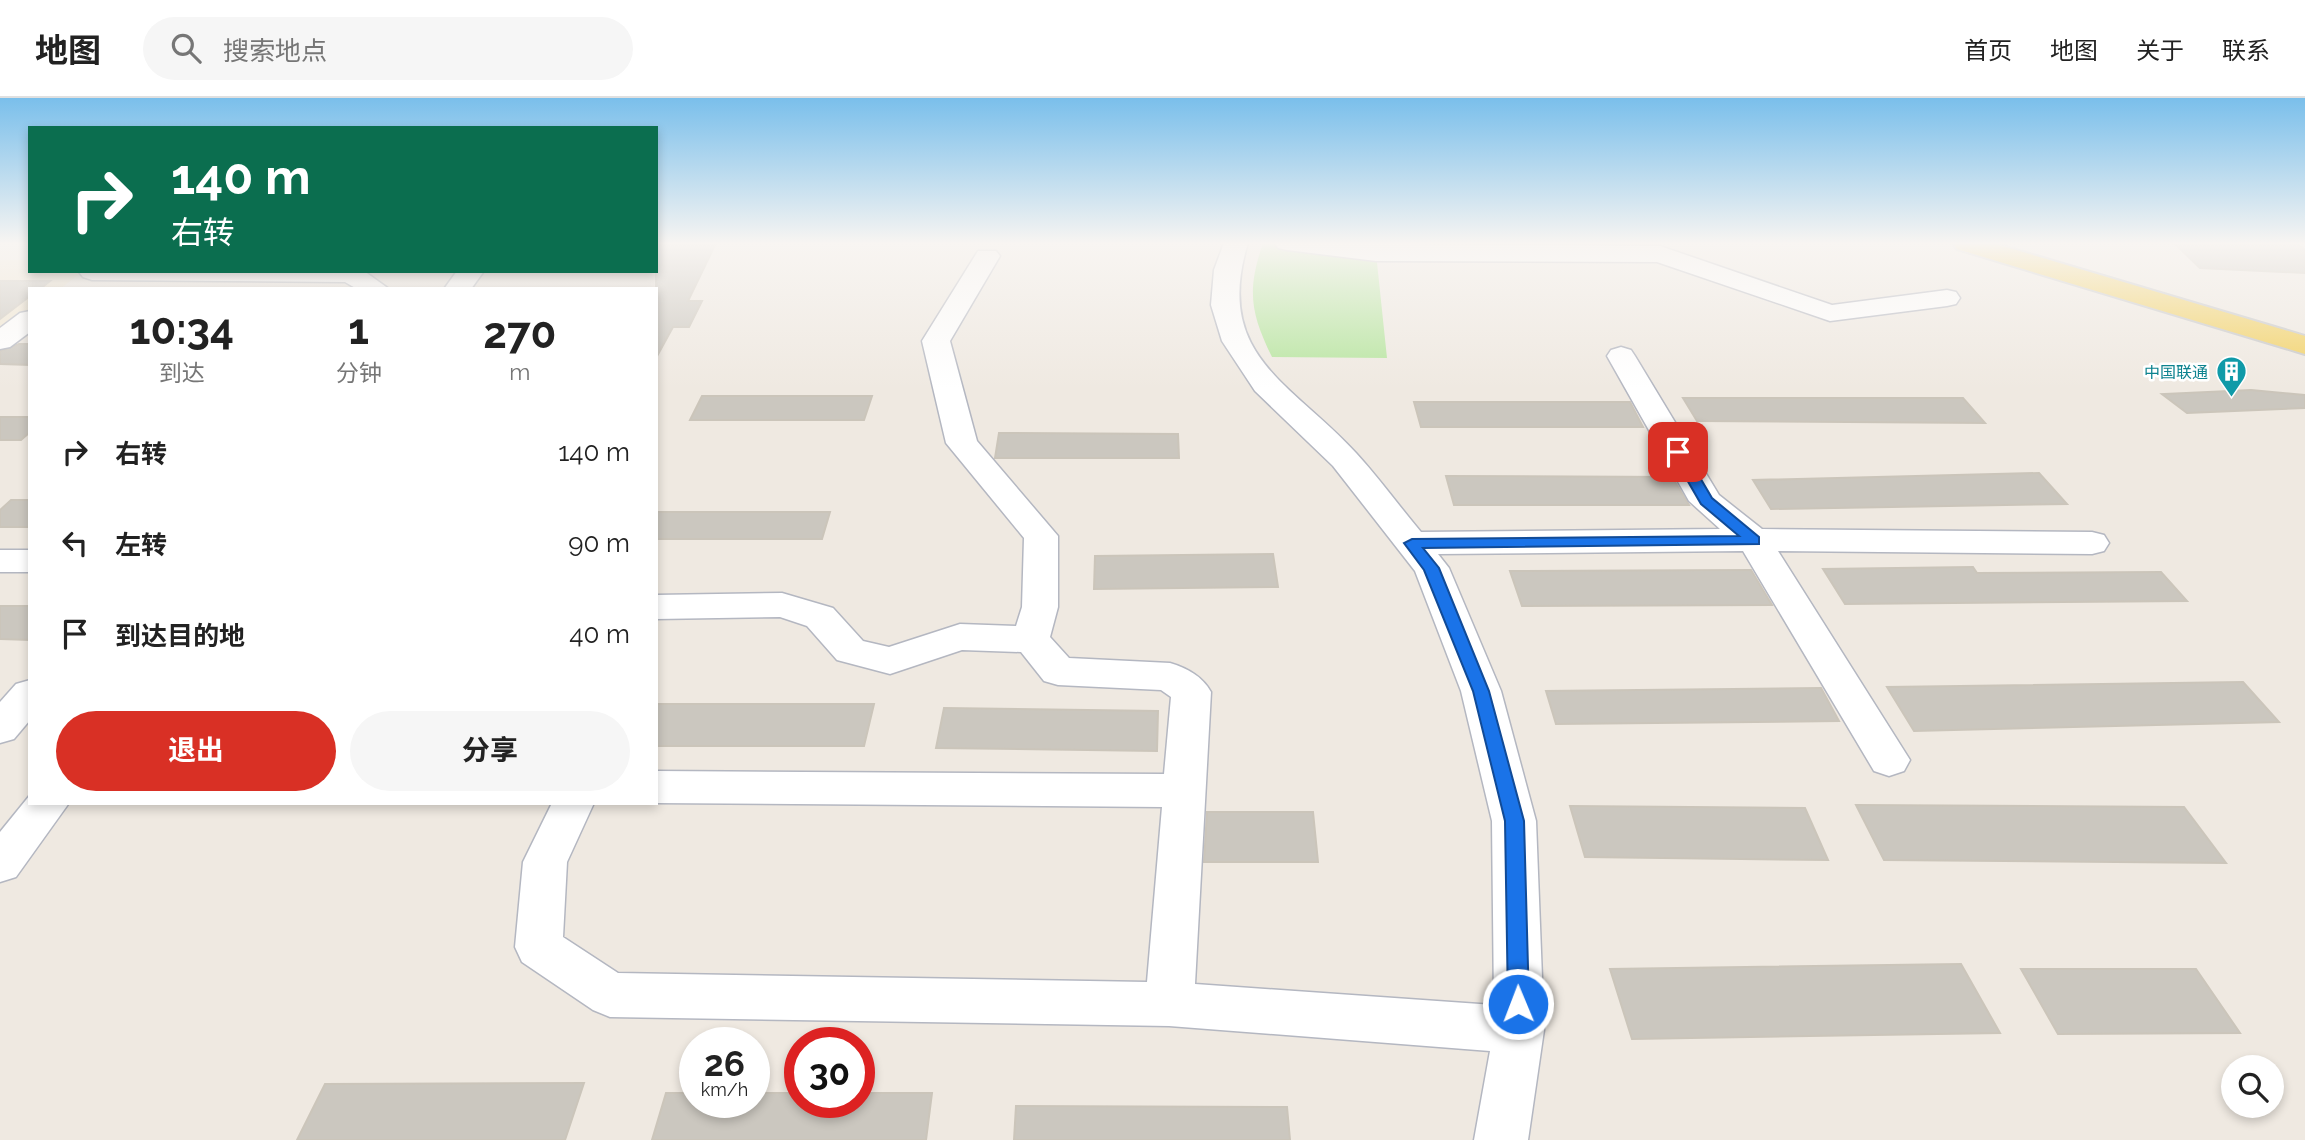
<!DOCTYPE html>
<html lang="zh">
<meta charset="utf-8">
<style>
body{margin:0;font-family:Raleway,"Noto Sans SC",sans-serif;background:#f6f6f6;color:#222;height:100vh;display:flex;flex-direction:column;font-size:26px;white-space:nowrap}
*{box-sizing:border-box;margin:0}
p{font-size:23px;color:#767676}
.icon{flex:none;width:38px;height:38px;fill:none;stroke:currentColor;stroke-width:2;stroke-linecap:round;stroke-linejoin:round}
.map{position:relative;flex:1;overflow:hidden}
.sheet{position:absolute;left:28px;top:189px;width:630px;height:518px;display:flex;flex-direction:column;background:#fff;border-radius:0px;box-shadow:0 4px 10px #0003}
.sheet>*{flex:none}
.hud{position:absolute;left:28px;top:28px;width:630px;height:147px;border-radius:0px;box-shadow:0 4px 10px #0003;background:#0b6e4f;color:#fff;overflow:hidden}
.controls{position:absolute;left:2221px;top:957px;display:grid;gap:14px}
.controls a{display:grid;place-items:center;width:63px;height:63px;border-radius:50%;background:#fff;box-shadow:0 4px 10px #0003;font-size:35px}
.speed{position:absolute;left:679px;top:929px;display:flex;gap:14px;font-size:35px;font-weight:700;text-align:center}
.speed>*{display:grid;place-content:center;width:91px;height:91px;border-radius:50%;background:#fff;box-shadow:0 4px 10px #0003;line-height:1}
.speed small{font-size:18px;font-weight:400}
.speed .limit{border:10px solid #d22;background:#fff;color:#111}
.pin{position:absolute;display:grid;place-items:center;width:60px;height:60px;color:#fff;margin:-30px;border-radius:14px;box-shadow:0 4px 10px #0006}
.me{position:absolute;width:77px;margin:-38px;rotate:359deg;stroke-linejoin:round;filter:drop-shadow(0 0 5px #0008)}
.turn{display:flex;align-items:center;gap:24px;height:147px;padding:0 28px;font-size:32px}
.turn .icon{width:91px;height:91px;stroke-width:2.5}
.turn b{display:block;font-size:49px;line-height:60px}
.eta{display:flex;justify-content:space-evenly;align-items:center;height:119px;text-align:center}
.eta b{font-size:42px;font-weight:700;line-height:49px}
.button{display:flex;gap:14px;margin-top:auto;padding:14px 28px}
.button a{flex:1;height:80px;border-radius:42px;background:#d93025;color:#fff;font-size:28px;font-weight:700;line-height:80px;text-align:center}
.button a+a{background:#f6f6f6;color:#222}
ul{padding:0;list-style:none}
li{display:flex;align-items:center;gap:21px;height:91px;padding:0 28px}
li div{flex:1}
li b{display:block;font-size:26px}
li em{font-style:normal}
header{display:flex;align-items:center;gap:42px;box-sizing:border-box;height:98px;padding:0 35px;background:#fff;border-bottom:2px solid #e0e0e0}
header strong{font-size:33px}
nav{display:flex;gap:38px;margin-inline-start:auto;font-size:24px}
.search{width:490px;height:63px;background:#f6f6f6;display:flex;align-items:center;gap:18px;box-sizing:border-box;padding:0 24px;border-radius:38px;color:#767676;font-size:26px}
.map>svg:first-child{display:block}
.education{fill:#f0e6d1}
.green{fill:#b6e59e}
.building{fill:#cbc7bf;stroke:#cbc5ba;stroke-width:2}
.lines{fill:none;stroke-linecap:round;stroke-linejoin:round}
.minor-casing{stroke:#b4b7c1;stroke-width:3}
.major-casing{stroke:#c9c9c9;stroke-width:4}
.minor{fill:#fff;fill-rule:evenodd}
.major{fill:#f2d163;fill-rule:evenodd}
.route{fill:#1a73e8;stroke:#114b97;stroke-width:2}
.labels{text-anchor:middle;stroke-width:5;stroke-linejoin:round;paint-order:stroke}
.far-culture-label{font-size:16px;fill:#0d838f;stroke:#fff;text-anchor:end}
</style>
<header>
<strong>地图</strong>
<div class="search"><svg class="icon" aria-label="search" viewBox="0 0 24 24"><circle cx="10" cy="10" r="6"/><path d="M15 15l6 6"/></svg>搜索地点</div>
<nav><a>首页</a><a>地图</a><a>关于</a><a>联系</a></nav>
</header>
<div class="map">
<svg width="2305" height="1042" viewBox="0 0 2305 1042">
<rect width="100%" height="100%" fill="#efe9e1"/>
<path class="education" d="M0,162H30V173H83L60,191H30V214L0,237Z"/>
<path class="green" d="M1263,145H1384L1376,155L1387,260L1272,259C1250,214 1247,192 1263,145Z"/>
<g class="building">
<path d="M656,145H716L688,203H702L689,229H673L656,260Z"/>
<path d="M2174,145H2297L2305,152V175L2200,170Z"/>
<path d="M0,183H50L40,191H30V198L0,221Z"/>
<path d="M19,246H30V267L0,266V253Z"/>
<path d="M2251,292L2305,297V310L2187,315L2162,296Z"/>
<path d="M702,298H872L864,322H690Z"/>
<path d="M1683,300H1963L1985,325L1697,323Z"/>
<path d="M1414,304H1630L1643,329H1421Z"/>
<path d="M0,319H30V334L21,342H0Z"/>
<path d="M999,335L1178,336L1179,360H995Z"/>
<path d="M2039,375L2067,406L1771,411L1753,382Z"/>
<path d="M1446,378L1672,379L1689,407H1454Z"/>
<path d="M11,402H30V429H0V412Z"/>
<path d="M656,414H830L822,441H656Z"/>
<path d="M1273,456L1278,489L1094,491L1095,458Z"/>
<path d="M1973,469L1977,475L2161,474L2187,503L1845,506L1823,471Z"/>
<path d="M1751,472L1772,507L1522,508L1510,473Z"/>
<path d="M0,508H30V542L0,541Z"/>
<path d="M2243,584L2279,624L1914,633L1887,589Z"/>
<path d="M1821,590L1839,623L1556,626L1546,593Z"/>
<path d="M656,606H874L864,648H656Z"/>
<path d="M944,610L1158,613L1157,653L936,650Z"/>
<path d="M1856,707L2184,709L2226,765L1884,762Z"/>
<path d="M1570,708L1805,710L1828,762L1585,759Z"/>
<path d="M1207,714H1313L1318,764H1204Z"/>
<path d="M1961,866L2000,935L1632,941L1610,871Z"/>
<path d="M2021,871H2196L2240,935L2058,936Z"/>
<path d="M584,985L565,1042H297L325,986Z"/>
<path d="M666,995H695V1004H754V995H800V1004H859V995H932L926,1042H652Z"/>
<path d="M1016,1008L1287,1009L1290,1042H1014Z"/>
</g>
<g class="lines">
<defs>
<g id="minor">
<path d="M1224,145H1248C1213,258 1292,285 1356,355C1379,380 1399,408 1421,434L1720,431L1689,403L1607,258L1611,252L1621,249L1631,252L1635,258L1719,397L1762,431L2092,434L2104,437L2109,445L2104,453L2092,456L1778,453L1910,662L1904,673L1889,678L1874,673L1743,453L1438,456L1449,470L1501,593L1536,723L1544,932L1528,1042H1474L1490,953L1169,928L610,919L593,912L522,864L515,849L523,764L552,705H594L567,764L563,839L618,875L1147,884L1162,709L656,705V673L1164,676L1171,599L1161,592L1058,587L1044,583L1021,554L962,552L890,576L837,562L807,528L780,519L656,521V497L782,495L833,510L863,543L889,549L960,526L1016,528L1022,509L1024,440L946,345L922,243L978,153H996L1000,158L950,243L977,343L1058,438V509L1050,539L1069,560L1170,565C1187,570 1202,578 1211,594L1195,886L1494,907L1492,723L1461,593L1415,473L1333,368L1255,293L1222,243L1211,207L1214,172Z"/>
<path d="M1275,145L1660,148L1832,207L1947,192L1956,194L1960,200L1956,206L1947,208L1830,223L1657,164L1376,163L1287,152L1278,150Z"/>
<path d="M364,173L389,191H357L345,184L92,182L83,179L79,174Z"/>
<path d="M457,173H484L471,191H444Z"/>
<path d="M30,213V234L10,249L0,251V230L20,215Z"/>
<rect x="0" y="452" width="30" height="22"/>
<path d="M30,582V622L14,641L0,645V604L16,586Z"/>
<path d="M30,697V705H69L16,779L0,784V734Z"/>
</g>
<path id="major" d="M1953,145H1993L2305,238V256L1957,151Z"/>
</defs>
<use href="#minor" class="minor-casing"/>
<use href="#major" class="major-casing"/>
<use href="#minor" class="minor"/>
<use href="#major" class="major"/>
</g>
<linearGradient id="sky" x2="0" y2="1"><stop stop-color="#7abfeb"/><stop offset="0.5" stop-color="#f8f5f2"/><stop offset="1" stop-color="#f8f5f2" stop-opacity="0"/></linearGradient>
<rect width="2305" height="291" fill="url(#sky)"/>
<path class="route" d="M1678,350L1685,354L1712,400L1759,439V446L1423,450L1439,470L1489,593L1524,723L1529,906L1526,913L1518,916L1511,913L1508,906L1505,723L1473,593L1424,472L1404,445L1412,441L1739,438L1701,406L1671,354Z"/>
<defs>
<symbol id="building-pin" viewBox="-11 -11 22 30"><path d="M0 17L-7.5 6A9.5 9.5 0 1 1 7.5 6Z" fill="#0f9aa8" stroke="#fff"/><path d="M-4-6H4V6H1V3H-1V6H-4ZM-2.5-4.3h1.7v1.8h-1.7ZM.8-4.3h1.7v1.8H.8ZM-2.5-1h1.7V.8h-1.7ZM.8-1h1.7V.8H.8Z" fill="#fff"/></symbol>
</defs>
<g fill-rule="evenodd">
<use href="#building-pin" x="2214" y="256" width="35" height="47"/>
</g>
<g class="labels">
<g class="far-culture-label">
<text x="2208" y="280">中国联通</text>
</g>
</g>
</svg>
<div class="controls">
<a><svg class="icon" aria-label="search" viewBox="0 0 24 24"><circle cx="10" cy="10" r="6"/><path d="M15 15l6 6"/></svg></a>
</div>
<div class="speed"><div>26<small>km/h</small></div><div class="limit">30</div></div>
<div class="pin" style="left:1678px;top:354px;background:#d93025"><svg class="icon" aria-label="arrive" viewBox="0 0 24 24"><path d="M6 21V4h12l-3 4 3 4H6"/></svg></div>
<svg class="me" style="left:1518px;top:906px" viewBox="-20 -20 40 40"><circle r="17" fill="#1a73e8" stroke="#fff" stroke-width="3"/><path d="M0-11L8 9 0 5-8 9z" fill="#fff"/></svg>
<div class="hud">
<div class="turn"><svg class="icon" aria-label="right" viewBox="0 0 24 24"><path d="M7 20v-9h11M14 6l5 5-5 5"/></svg><div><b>140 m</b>右转</div></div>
</div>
<section class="sheet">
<div class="eta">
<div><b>10:34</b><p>到达</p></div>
<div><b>1</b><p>分钟</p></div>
<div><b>270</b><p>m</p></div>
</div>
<ul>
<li><svg class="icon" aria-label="right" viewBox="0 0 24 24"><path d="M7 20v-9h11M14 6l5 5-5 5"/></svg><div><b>右转</b></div><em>140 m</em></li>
<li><svg class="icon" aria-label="left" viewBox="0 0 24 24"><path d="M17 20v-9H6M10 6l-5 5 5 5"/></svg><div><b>左转</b></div><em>90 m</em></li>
<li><svg class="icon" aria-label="arrive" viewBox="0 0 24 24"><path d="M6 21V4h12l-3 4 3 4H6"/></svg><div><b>到达目的地</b></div><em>40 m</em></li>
</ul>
<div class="button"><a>退出</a><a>分享</a></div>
</section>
</div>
